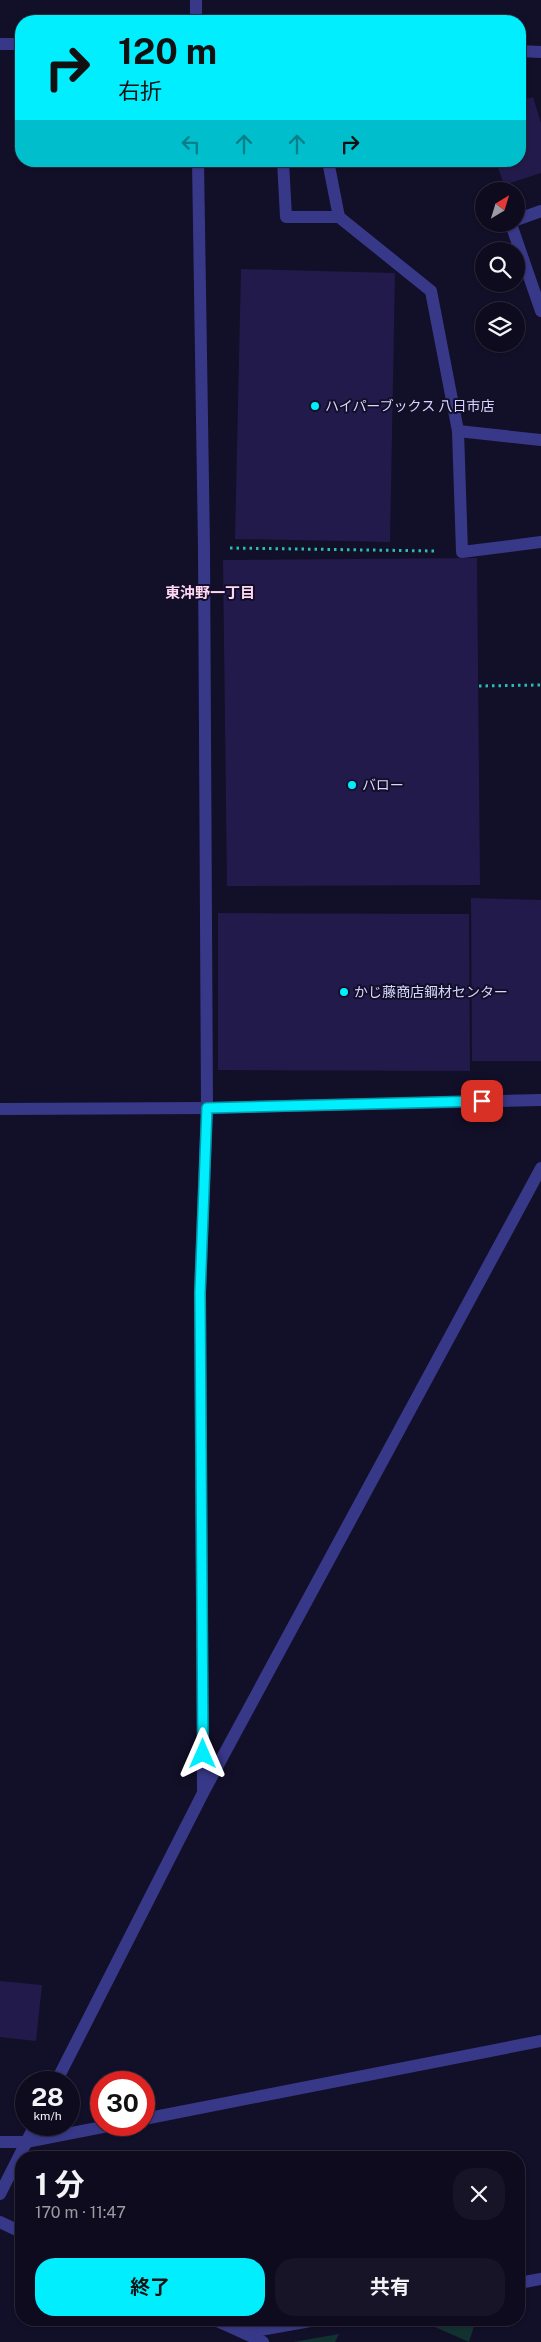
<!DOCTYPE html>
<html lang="ja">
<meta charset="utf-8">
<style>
body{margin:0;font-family:"Public Sans","Noto Sans JP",sans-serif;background:#171427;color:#f1f3f6;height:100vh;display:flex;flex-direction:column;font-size:19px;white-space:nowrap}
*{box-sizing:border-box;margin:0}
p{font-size:16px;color:#9b9ba4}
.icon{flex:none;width:28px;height:28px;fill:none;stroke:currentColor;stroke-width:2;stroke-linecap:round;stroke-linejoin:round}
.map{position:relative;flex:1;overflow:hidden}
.sheet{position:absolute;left:15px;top:2151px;width:510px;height:175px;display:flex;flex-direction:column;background:#0e0b1e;border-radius:20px;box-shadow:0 1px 4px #0004,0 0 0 1px #2e2b3c}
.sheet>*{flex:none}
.hud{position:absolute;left:15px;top:15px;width:511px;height:152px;border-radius:20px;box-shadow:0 1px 4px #0004,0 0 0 1px #2e2b3c;background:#01eeff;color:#111;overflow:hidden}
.needle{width:32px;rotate:38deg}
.buttons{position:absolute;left:475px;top:182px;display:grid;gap:10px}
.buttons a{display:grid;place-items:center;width:50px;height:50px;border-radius:50%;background:#0e0b1e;box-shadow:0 1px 4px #0004,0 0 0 1px #2e2b3c;font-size:25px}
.speed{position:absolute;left:15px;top:2071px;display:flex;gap:10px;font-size:25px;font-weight:700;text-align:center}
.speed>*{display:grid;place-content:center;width:65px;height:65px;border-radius:50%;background:#0e0b1e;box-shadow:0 1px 4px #0004,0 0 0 1px #2e2b3c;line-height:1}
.speed small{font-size:12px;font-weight:400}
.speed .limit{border:8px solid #d22;background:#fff;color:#111}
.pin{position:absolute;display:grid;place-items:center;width:42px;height:42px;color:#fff;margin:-21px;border-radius:10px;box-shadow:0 2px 8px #0006}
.me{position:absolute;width:55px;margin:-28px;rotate:0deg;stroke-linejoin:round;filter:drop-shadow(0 0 4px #0008)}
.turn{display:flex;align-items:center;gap:18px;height:105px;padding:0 20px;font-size:22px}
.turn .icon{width:65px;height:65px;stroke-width:2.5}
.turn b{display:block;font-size:35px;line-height:42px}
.lanes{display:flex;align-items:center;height:48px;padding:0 20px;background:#0003;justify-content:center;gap:25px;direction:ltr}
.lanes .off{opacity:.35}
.round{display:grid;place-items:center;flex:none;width:52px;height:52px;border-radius:20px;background:#171427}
.head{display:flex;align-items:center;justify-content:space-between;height:85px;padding:0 20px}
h1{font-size:30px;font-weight:700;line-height:38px}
.cta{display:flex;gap:10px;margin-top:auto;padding:10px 20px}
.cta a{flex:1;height:58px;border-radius:20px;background:#01eeff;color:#111;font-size:20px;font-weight:700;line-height:58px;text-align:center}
.cta a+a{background:#171427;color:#f1f3f6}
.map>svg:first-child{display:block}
.green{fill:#113230}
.building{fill:#221a4a}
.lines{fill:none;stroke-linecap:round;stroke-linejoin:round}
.path{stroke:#2abeb0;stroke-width:3;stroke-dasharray:2.5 4;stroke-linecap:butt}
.service{stroke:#383889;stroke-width:12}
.minor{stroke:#383889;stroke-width:12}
.tertiary{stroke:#383889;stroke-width:12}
.route-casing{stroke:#019ba6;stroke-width:12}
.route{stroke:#01eeff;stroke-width:9}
.poi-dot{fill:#01eeff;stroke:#120f28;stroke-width:2}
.labels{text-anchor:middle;stroke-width:4;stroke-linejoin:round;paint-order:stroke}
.poi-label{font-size:14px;fill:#d9d5ff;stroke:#120f28;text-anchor:start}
.neighbourhood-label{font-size:15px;font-weight:bold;fill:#ffd7f2;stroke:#120f28}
</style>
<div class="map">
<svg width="541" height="2342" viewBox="0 0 541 2342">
<rect width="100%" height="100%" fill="#120f28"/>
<g class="green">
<path d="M419,2320H476L469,2342Z"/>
<path d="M339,2334L335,2342H293Z"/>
</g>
<g class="building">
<path d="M533,97L541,123V173L504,185L496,161H520V101Z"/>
<path d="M241,269L395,273L390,542L235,539Z"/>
<path d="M477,558L480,885L227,886L223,560Z"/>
<path d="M471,898L541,900V1061H472Z"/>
<path d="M218,913L469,914L470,1071L218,1070Z"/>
<path d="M0,1981L42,1985L36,2041L0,2037Z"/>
</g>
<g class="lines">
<g class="path">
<path d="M230,548L436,551"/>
<path d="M479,686L541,685"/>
</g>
<g class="service">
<path d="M283,161L286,217H339L431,291L458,431L541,440"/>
<path d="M328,161L339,217"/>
<path d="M516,220L541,211"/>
<path d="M511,224L541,311"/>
<path d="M458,431L462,552L541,542"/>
</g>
<g class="minor">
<path d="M196,0V21"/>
<path d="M0,44H21"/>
<path d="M520,51L541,52"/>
<path d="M198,161L204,548L207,1108L200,1293L203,1793"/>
<path d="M0,1109L207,1108L541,1100"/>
<path d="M0,2222L21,2232"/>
<path d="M519,2283L541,2279"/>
<path d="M215,2320L244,2333L316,2320"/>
<path d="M244,2333L263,2342"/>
</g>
<g class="tertiary">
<path d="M56,2082L203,1793L541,1168"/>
<path d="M144,2119L541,2041"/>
<path d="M0,2142H26L113,2125"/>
<path d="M0,2194L35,2125"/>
</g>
</g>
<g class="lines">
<defs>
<path id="route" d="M203,1754L200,1293L207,1108L482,1101"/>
</defs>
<use href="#route" class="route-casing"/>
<use href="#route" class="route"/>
</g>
<g class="poi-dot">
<circle cx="315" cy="406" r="5"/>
<circle cx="352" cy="785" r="5"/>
<circle cx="344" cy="992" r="5"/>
</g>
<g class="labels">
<g class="poi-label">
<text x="325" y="411">ハイパーブックス 八日市店</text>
<text x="362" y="790">バロー</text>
<text x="354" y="997">かじ藤商店鋼材センター</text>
</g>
<g class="neighbourhood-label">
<text x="210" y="598">東沖野一丁目</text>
</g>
</g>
</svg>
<div class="buttons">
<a><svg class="needle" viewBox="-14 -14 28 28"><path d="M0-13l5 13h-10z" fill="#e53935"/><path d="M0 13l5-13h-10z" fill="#9b9ba4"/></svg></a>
<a><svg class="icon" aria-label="search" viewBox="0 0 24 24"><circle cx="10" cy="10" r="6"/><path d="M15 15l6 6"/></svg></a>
<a><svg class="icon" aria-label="layers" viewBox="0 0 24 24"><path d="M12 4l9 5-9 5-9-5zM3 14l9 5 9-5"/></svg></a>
</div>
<div class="speed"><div>28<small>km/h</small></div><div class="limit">30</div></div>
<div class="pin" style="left:482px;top:1101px;background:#d93025"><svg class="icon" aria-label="arrive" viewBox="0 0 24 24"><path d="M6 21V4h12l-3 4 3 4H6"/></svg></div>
<svg class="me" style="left:203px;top:1754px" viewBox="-20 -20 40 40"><path d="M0-17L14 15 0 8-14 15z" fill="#01eeff" stroke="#fff" stroke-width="4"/></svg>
<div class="hud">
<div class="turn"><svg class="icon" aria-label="right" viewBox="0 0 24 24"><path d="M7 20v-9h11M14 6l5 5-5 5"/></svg><div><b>120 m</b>右折</div></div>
<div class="lanes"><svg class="icon off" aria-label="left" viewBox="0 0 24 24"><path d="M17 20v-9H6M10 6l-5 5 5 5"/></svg><svg class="icon off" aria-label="ahead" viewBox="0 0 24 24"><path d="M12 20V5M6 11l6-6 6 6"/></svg><svg class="icon off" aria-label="ahead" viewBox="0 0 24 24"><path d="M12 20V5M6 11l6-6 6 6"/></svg><svg class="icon" aria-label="right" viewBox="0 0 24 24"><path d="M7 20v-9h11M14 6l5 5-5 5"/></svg></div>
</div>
<section class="sheet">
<div class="head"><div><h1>1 分</h1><p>170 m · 11:47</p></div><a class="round"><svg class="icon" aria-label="close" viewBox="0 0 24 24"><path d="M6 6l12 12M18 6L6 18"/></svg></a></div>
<div class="cta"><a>終了</a><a>共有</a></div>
</section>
</div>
